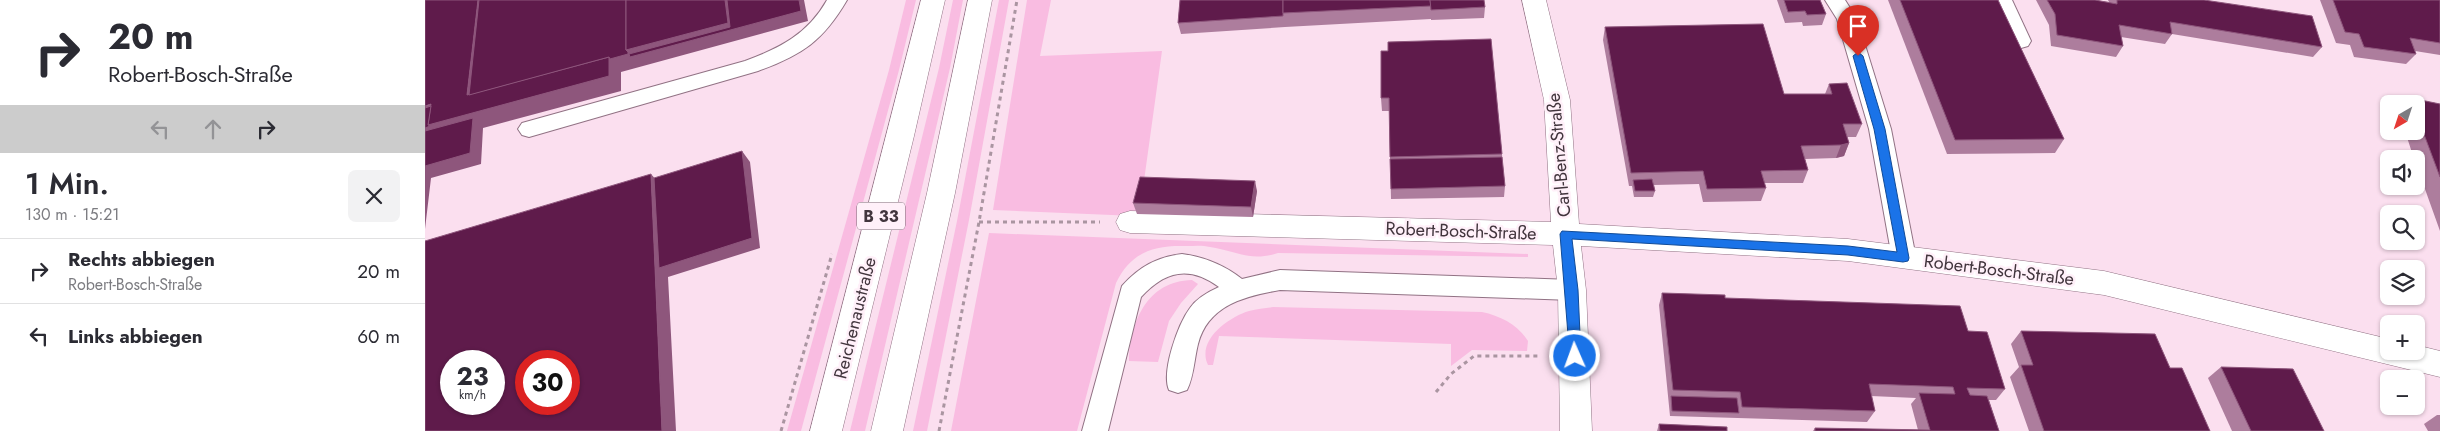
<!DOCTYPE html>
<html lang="de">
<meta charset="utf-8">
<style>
body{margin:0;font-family:Jost,sans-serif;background:#f2f2f3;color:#2b2b33;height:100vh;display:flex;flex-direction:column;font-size:19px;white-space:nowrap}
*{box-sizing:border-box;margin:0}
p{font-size:16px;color:#7c7c81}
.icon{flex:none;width:28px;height:28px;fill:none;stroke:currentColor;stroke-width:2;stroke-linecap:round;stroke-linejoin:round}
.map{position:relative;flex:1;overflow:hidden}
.sheet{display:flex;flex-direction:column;background:#fff;width:425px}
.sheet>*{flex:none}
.banner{background:#fff;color:#2b2b33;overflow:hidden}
.needle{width:32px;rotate:219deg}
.fabs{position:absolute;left:1955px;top:95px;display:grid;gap:10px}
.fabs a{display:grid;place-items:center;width:45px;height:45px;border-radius:8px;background:#fff;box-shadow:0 1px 4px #0004;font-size:25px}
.speed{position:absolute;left:15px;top:350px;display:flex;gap:10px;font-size:25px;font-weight:700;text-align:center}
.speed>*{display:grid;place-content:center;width:65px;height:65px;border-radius:50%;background:#fff;box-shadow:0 1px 4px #0004;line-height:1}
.speed small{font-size:12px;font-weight:400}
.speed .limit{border:8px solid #d22;background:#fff;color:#111}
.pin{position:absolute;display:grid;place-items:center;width:42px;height:42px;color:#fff;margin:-51px -21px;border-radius:50% 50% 50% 0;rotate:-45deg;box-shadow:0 0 5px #0007}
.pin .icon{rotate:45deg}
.me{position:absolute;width:55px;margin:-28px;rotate:358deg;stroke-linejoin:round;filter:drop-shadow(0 0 4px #0008)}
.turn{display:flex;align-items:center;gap:18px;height:105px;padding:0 25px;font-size:22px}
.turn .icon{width:65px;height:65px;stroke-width:2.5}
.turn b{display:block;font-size:35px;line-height:42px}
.lanes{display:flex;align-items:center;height:48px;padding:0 25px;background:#0003;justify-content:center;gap:25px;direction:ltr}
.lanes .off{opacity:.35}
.round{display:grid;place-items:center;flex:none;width:52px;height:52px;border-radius:8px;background:#f2f2f3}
.headline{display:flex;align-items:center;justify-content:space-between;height:85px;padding:0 25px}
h1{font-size:30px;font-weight:600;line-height:38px}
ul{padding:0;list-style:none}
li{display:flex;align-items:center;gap:15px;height:65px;padding:0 25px;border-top:1px solid #e1e1e2}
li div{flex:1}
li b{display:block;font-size:19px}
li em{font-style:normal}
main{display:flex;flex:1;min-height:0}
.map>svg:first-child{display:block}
.green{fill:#f9bce1}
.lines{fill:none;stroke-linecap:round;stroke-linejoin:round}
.lane-casing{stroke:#917284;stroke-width:2}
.street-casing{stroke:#917284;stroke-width:1}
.primary-casing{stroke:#917284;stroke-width:1}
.path{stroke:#aa95a1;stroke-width:3;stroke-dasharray:4 4;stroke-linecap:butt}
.lane{fill:#fff;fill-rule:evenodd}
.street{fill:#fff;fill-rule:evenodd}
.primary{fill:#fff;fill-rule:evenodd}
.wall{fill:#ad7d9d}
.shaded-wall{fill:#8e567c}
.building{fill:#5f1b4b;stroke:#8e567c;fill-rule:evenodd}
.route{fill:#1a73e8;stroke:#114b97}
.labels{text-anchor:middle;stroke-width:5;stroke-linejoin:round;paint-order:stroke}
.shield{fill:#fff0f9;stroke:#7b6d75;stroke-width:1}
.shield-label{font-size:16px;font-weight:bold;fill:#42353d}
.street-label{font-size:18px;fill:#42353d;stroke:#fff0f9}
</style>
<main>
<section class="sheet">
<div class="banner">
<div class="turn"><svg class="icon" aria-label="right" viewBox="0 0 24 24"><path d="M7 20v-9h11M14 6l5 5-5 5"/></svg><div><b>20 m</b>Robert-Bosch-Straße</div></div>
<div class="lanes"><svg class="icon off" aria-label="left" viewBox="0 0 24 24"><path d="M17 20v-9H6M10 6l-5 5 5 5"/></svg><svg class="icon off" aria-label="ahead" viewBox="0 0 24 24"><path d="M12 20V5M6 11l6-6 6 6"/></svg><svg class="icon" aria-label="right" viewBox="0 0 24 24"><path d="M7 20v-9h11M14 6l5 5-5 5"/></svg></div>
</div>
<div class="headline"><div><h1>1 Min.</h1><p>130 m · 15:21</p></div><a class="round"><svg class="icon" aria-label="close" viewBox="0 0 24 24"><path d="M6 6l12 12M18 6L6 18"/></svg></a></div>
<ul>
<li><svg class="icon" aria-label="right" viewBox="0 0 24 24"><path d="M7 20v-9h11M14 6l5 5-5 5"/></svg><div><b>Rechts abbiegen</b><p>Robert-Bosch-Straße</p></div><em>20 m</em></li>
<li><svg class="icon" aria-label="left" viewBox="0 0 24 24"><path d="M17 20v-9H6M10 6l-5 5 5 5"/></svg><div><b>Links abbiegen</b></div><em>60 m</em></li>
</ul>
</section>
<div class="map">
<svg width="2015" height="431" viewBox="0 0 2015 431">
<rect width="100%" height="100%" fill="#fbdfef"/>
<g class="green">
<path d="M481,0H491L474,70L376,431H362L464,70Z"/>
<path d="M528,0H538L525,68L440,431H425L514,68Z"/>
<path d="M574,0H584L544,220L502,431H488L532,221Z"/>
<path d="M602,0H626L615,56L737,51L718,188L711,216L568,210Z"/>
<path d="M564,233L1103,254V257L853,253C825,262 811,251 785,247C777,245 769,246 761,246C729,245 706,252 691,283L652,431H526Z"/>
<path d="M767,280L773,284L756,303L744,321L733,362L704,361C705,322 722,281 767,280Z"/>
<path d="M848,307L1057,312C1076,316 1093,325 1103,341L1102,351L1047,350L1026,366V344L794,336L788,365H783C771,340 804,317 824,311C832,309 840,308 848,307Z"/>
</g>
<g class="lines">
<defs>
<g id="lane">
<path d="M402,0H422C398,41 377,55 333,71L104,137L97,135L93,129L97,123L320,61C355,48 383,34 402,0Z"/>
<path d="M1400,0H1420L1432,19L1466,129L1491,258L1487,265L1479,267L1471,265L1467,258L1444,129L1412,19Z"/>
<path d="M1567,0H1587L1606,41L1603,46L1596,48L1589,46Z"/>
<path d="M757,254C780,257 799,265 817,279L855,270L1147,280L1155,283L1159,290L1155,297L1147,300L855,290C820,296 783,305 773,344C769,360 769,376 762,390L753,393L744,390C736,372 753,324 765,308C772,298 783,292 794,287C764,265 740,271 716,297L683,431H657L697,286C714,267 732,257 757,254Z"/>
</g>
<path id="street" d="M1097,0H1121L1145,100L1154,224L1423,239L1679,271L1964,339V351H1991V345L2015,351V377L1679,295L1423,261L1156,246L1161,290L1167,431H1135L1133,290L1128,245L705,233L695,230L691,222L695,214L705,211L1126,222L1119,100Z"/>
<g id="primary">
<path d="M496,0H520L489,136L417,431H385Z"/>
<path d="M543,0H567L530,193L478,431H446L502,193Z"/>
</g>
</defs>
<use href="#lane" class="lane-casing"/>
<use href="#street" class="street-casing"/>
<use href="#primary" class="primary-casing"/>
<g class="path">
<path d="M554,222H675"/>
<path d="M1011,392L1026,374L1049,356H1116"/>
<path d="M356,431L407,254"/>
<path d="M514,431L554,222L592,0"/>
</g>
<use href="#lane" class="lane"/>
<use href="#street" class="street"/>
<use href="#primary" class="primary"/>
</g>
<g class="wall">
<path d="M755,0L1060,7L1059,18L1006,20V19L860,27L756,34L753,23Z"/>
<path d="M1352,0H1395L1401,14L1397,25L1378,26L1377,22L1360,23Z"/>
<path d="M1463,0H1573L1639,139L1630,153L1522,154Z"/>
<path d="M1611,0H1670L1684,2L1683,0H1779L1897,47L1888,57L1747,34L1740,44L1696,37L1698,46L1691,57L1626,46L1624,25Z"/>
<path d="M1895,0H2015V55L1990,51L1991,54L1981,64L1929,57L1925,45L1911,43Z"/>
<path d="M1180,27L1359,94H1400L1404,84L1437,124L1431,137H1422L1424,143L1419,156L1411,158L1380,159L1383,170L1378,183H1339L1341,188L1336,201L1278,202L1274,184L1229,185L1230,191L1228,197H1209L1207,186H1204L1178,40Z"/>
<path d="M1066,39L1080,186L1079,197L966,199L964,111H957L956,98Z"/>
<path d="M1986,98L2015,104V231L1991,164V159H1989L1980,131H1991V104H1981Z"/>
<path d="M832,191L828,217L712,214L708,203Z"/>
<path d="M1237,293L1300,298L1543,331L1580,389L1571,400H1564L1574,431H1388L1390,428L1493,430L1486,404L1491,398L1446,396L1450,411L1442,422L1245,416L1234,305Z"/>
<path d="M1596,331L1745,368L1785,431H1604L1585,377L1594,367L1586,344Z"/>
<path d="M1796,367L1899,431H1807L1783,378Z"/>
<path d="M2012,415H2015V431H2003L1999,424Z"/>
<path d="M1234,424L1302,431H1232Z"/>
</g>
<g class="shaded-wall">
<path d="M53,0H67L184,57L201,50L300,0H379L383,21L196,72V91L58,128L56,164L6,178L0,229V106L42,95Z"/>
<path d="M1424,143L1419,156L1411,158L1416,145Z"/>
<path d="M317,151L325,162L335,248L243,277L251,431H237L226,174L238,188Z"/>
<path d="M830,181L832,191L828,217L826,207Z"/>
</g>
<g class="building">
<path d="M0,0H53L42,95L184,57V76L3,125L6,104L0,106Z"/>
<path d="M54,0H201V50L203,52V54L185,59L184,57L44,95Z"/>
<path d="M201,0H300L303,23L201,50Z"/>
<path d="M302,0H374L376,11L205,57L204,54L305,27Z"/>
<path d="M755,0H858V16L753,23Z"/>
<path d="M858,0H1005L1006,6L858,13Z"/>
<path d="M1005,0H1059L1060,7L1006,10Z"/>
<path d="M1359,0H1395L1401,14L1382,15L1380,11L1363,12Z"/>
<path d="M1475,0H1573L1639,139L1530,140Z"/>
<path d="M1622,0H1670L1692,4V0H1779L1887,16L1897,47L1745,22L1747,34L1694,25L1698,46L1632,35L1630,14Z"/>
<path d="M1908,0H2015V43L1985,38L1991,54L1939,47L1934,34L1920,32Z"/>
<path d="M1338,24L1359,94H1407L1404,84L1422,83L1437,124H1418L1424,143L1416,145L1376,146L1383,170L1336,171L1341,188L1282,189L1278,171L1206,173L1180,27Z"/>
<path d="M1066,39L1077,154L965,157L964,98H956V51H963V42Z"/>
<path d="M1986,98L2015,104V177L1991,113V104H1988Z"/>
<path d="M6,106L3,125L5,126L0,128V108Z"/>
<path d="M48,118L45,153L0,166V131Z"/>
<path d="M317,151L327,238L234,268L229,178Z"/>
<path d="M1077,157L1080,186L966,189L965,159Z"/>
<path d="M226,174L237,431H0V241ZM26,361H69V404H26ZM101,361H144V404H101Z"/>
<path d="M715,177L830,181L826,207L708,203Z"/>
<path d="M1227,179L1230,191H1210L1208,180Z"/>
<path d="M1237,293L1300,295V298L1535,306L1543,331L1562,332L1580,389L1542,388L1545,395L1562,396L1574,431H1390V428L1505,430L1494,393L1530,394L1528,387L1444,384L1450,411L1317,407L1315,392L1248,390Z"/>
<path d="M1596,331L1730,334L1745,368H1757L1785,431H1619L1596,365H1608Z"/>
<path d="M1796,367L1868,369L1899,431H1826Z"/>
<path d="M1246,396L1312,398L1314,413L1247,411Z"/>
<path d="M1234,424L1302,427V431H1235Z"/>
</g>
<path class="route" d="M1433,52L1438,56L1460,129L1484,258L1483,261L1478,262L1423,255L1147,239L1153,290L1156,356L1154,360H1145L1135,234L1137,231L1423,246L1472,252L1449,129L1428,56Z"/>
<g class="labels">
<rect class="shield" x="432" y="202.5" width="48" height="27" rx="4"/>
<g class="shield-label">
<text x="456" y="222">B 33</text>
</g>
<g class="street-label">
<text transform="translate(1134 155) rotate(-95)" y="6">Carl-Benz-Straße</text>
<text transform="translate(1036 231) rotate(2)" y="6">Robert-Bosch-Straße</text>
<text transform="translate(1574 270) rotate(7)" y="6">Robert-Bosch-Straße</text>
<text transform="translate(430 318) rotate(-76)" y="6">Reichenaustraße</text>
</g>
</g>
</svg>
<div class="fabs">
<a><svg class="needle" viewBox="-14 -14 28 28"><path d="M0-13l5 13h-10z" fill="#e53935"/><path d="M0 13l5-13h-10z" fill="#7c7c81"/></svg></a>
<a><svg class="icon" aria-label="sound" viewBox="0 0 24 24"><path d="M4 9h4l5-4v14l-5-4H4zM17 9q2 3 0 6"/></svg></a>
<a><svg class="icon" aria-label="search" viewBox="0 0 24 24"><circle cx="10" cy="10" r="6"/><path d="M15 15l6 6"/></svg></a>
<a><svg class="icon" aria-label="layers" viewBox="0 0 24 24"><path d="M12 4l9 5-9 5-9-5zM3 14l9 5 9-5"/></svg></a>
<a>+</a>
<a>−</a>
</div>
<div class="speed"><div>23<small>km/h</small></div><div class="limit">30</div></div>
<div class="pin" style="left:1433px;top:56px;background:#d93025"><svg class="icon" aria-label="arrive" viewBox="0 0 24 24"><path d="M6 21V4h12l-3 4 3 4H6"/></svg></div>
<svg class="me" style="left:1150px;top:356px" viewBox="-20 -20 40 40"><circle r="17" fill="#1a73e8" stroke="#fff" stroke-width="3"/><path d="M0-11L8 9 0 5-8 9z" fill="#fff"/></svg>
</div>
</main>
